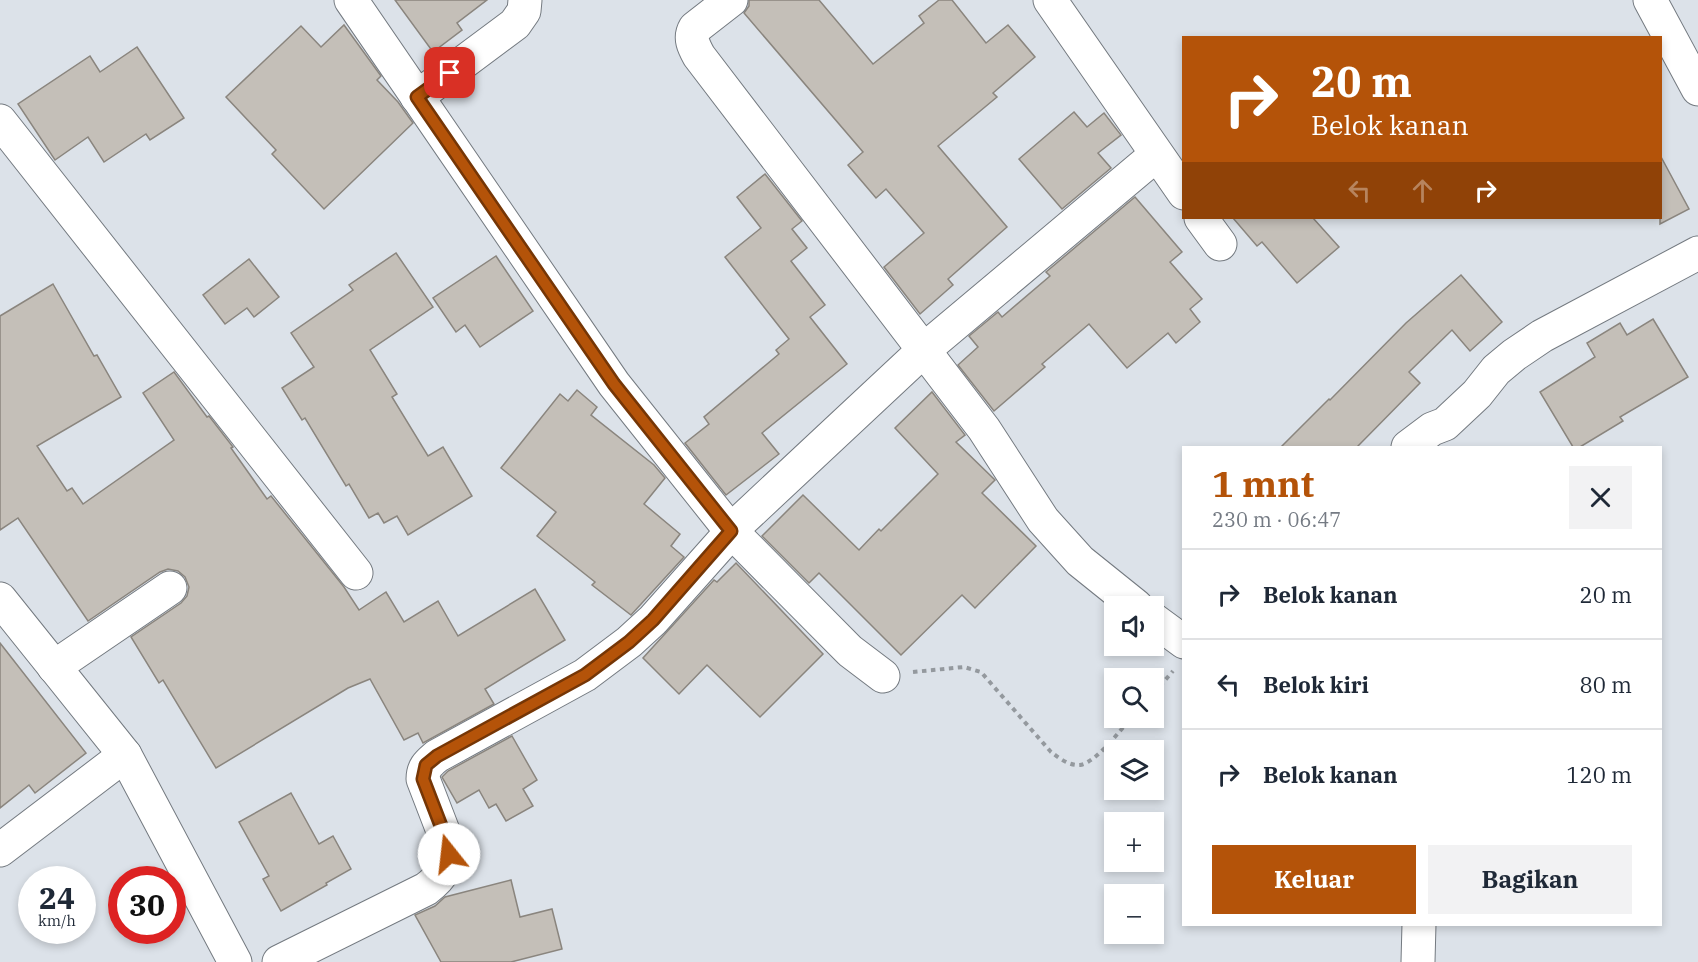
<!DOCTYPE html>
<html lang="id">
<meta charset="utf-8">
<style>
body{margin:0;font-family:"IBM Plex Serif",serif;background:#f2f2f3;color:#1f2937;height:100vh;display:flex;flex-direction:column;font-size:22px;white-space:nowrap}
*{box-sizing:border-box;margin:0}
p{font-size:20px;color:#747a83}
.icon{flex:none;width:33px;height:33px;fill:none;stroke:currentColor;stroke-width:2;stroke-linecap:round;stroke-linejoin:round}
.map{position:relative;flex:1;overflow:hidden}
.panel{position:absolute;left:1182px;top:446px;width:480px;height:480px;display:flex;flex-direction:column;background:#fff;border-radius:0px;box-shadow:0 3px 9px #0003}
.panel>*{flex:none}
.banner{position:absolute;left:1182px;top:36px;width:480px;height:183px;border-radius:0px;box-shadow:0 3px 9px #0003;background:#b45309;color:#fff;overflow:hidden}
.buttons{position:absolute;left:1104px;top:596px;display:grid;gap:12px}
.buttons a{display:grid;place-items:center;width:60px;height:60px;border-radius:0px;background:#fff;box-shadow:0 3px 9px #0003;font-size:30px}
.speed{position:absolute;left:18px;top:866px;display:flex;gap:12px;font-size:30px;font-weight:700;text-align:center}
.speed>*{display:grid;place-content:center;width:78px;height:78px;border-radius:50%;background:#fff;box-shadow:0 3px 9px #0003;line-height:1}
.speed small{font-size:15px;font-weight:400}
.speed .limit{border:9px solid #d22;background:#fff;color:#111}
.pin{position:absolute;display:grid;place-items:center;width:51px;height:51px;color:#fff;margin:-26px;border-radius:12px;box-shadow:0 3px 9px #0006}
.me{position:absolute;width:66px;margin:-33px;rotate:344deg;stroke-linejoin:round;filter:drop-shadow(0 0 4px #0008)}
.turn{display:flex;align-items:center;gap:21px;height:126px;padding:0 30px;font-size:27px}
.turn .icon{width:78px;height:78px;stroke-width:2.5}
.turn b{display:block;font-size:42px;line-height:51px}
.lanes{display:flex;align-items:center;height:57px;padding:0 30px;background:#0003;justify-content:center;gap:30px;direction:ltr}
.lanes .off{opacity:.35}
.round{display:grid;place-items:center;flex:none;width:63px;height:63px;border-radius:0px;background:#f2f2f3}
.overview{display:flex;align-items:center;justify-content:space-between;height:102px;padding:0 30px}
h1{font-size:36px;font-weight:700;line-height:45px;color:#b45309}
.primary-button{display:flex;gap:12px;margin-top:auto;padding:12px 30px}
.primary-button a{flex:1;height:69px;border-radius:0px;background:#b45309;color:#fff;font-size:24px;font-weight:700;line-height:69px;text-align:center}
.primary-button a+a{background:#f2f2f3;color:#1f2937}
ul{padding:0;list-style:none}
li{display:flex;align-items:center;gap:18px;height:90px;padding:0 30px;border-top:2px solid #e0e1e3}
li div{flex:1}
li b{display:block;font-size:22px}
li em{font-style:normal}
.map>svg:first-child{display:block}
.building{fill:#c4bfb8;stroke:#8a857e;stroke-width:1.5}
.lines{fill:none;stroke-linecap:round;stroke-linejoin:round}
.minor-casing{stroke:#747a80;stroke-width:35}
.path{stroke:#94999e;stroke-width:4;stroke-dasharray:4.5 4.5;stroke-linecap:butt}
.minor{stroke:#fff;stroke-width:33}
.route-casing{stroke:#753606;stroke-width:15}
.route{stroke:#b45309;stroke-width:10}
</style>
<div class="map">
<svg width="1698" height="962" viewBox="0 0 1698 962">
<rect width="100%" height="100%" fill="#dce2e9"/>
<g class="building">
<path d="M395,0H487L457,23L462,30L433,52Z"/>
<path d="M749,0H819L873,64L924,23L919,16L939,0H952L986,43L1008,25L1035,57L993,93L997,97L938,146L1007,227L948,279L953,285L920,314L884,267L924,233L886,189L876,198L848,165L863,152L744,13L749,6Z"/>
<path d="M344,25L381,76L377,80L398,102L413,123L324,209L272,154L276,150L226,97L301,26L321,47Z"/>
<path d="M137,47L184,118L150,140L146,134L104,162L88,137L55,160L18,104L90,56L100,72Z"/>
<path d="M1074,112L1087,127L1104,113L1121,135L1098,153L1111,168L1062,209L1019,159Z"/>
<path d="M1660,155L1689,209L1660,224Z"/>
<path d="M765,174L802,221L792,229L807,248L791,261L825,305L810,317L847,364L762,433L779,454L726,495L685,443L709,424L704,417L779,354L776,350L789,339L725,257L761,228L737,197Z"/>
<path d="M1135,197L1182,252L1170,262L1202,299L1190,309L1200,322L1176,343L1168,333L1127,368L1089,324L1042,364L1045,367L994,411L958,365L978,347L969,336L998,312L1002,317L1050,276L1046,272Z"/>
<path d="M1233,218H1313L1339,247L1297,283L1262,242L1257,246Z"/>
<path d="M396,253L433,307L370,350L397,394L392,397L428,456L443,447L472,496L408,535L397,516L384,523L378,513L369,518L349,484L346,486L305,418L302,420L282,388L314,367L291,333L353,290L349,285Z"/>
<path d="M496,256L533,311L480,347L465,325L456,332L433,298Z"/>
<path d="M249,259L279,297L254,317L247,308L225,324L203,295Z"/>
<path d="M1461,275L1502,322L1470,351L1452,330L1409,372L1420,383L1357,447H1281L1329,399L1330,400L1406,323Z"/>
<path d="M53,284L94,356L97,355L121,397L37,446L67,491L72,488L83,504L174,440L143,393L174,372L207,417L209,416L233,447L231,448L267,499L271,496L344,587L359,610L386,592L404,622L438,601L458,636L535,589L565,640L485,689L494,704L423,743L418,733L404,740L370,679L348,688L216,768L163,680L159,683L131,637L181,603L187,596L189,587L185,577L178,571L168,569L160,572L88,621L18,518L0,530V316Z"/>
<path d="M1653,319L1688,377L1620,417L1623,421L1580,447H1573L1540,392L1595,357L1587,343L1620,323L1627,335Z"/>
<path d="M577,390L597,407L591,415L654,465L665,478L644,504L680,534L671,546L684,557L631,615L592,585L595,582L537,536L556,512L501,468L560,394L568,401Z"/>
<path d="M932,392L965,435L956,442L995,480L982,493L1036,546L975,608L962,595L901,655L819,573L809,583L762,536L803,495L859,550L879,529L881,531L938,474L895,428Z"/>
<path d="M736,563L823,654L760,717L707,665L679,694L643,658L714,580L717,582Z"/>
<path d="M0,643L86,753L35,793L29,785L0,808Z"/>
<path d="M512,736L537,780L523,789L533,806L506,821L496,804L489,808L479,790L457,803L442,777L448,771Z"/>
<path d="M291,793L319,844L333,836L351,869L326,883L327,885L281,911L263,879L269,876L239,822Z"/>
<path d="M511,880L520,917L552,909L562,949L511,962H441L415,915L435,906L445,897Z"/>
</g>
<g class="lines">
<defs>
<g id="minor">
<path d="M351,0L614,384L731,531L850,651L883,676"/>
<path d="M731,0L695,28C689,38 694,47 699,56L984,429L1043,520L1080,561L1136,606"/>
<path d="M1050,0L1184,193"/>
<path d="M1650,0L1698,89"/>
<path d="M417,97L515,24L524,11L525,0"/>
<path d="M0,121L356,573"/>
<path d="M1201,218L1220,244"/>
<path d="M1408,447L1432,429L1445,424L1477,394L1496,370L1514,355L1542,336L1698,253"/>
<path d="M0,599L125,755L235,962"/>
<path d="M1154,620L1184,642"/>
<path d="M54,667L170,588"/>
<path d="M0,850L125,755"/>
<path d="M279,962L426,889C442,877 450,865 448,844L423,779C423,767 429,763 437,756L585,675L629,642L653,620L742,520L925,349L1156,155"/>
<path d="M1418,962L1419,924"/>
</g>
</defs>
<use href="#minor" class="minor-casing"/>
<g class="path">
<path d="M913,672L964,667L981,672L1051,752C1059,758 1069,766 1080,765C1097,762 1120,730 1132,717"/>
<path d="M1154,693L1173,671"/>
</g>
<use href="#minor" class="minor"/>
</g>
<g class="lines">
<defs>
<path id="route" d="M449,854L448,844L423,779L426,765L437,756L585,675L629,642L653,620L731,531L614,384L417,97L450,73"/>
</defs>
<use href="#route" class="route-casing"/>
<use href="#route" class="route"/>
</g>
</svg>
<div class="buttons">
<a><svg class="icon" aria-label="sound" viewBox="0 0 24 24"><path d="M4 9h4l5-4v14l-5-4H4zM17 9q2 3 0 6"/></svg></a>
<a><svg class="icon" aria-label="search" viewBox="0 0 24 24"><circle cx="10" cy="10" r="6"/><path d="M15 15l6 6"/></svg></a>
<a><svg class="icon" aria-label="layers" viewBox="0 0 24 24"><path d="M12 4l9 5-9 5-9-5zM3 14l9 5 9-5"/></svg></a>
<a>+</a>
<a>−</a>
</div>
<div class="speed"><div>24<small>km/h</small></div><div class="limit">30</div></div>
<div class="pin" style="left:450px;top:73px;background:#d93025"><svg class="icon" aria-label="arrive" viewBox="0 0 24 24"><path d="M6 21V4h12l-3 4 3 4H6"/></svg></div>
<svg class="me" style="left:449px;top:854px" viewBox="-20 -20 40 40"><circle r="19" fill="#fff"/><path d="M0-13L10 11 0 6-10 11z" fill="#b45309"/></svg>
<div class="banner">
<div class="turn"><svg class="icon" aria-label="right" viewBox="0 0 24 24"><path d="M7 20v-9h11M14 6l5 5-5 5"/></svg><div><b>20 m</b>Belok kanan</div></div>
<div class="lanes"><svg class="icon off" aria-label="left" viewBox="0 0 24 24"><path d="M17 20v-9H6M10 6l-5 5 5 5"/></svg><svg class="icon off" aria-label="ahead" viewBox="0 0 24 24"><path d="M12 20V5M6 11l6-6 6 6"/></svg><svg class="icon" aria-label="right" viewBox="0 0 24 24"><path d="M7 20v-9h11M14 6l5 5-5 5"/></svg></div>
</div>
<section class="panel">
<div class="overview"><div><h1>1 mnt</h1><p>230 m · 06:47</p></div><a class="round"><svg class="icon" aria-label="close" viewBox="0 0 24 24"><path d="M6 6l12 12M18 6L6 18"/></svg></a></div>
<ul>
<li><svg class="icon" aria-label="right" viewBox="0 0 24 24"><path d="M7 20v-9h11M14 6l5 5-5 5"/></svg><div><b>Belok kanan</b></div><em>20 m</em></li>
<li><svg class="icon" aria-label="left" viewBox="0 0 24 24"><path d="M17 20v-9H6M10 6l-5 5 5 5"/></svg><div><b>Belok kiri</b></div><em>80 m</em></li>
<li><svg class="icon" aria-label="right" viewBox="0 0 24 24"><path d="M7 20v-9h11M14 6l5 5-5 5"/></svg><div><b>Belok kanan</b></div><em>120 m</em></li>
</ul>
<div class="primary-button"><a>Keluar</a><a>Bagikan</a></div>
</section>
</div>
